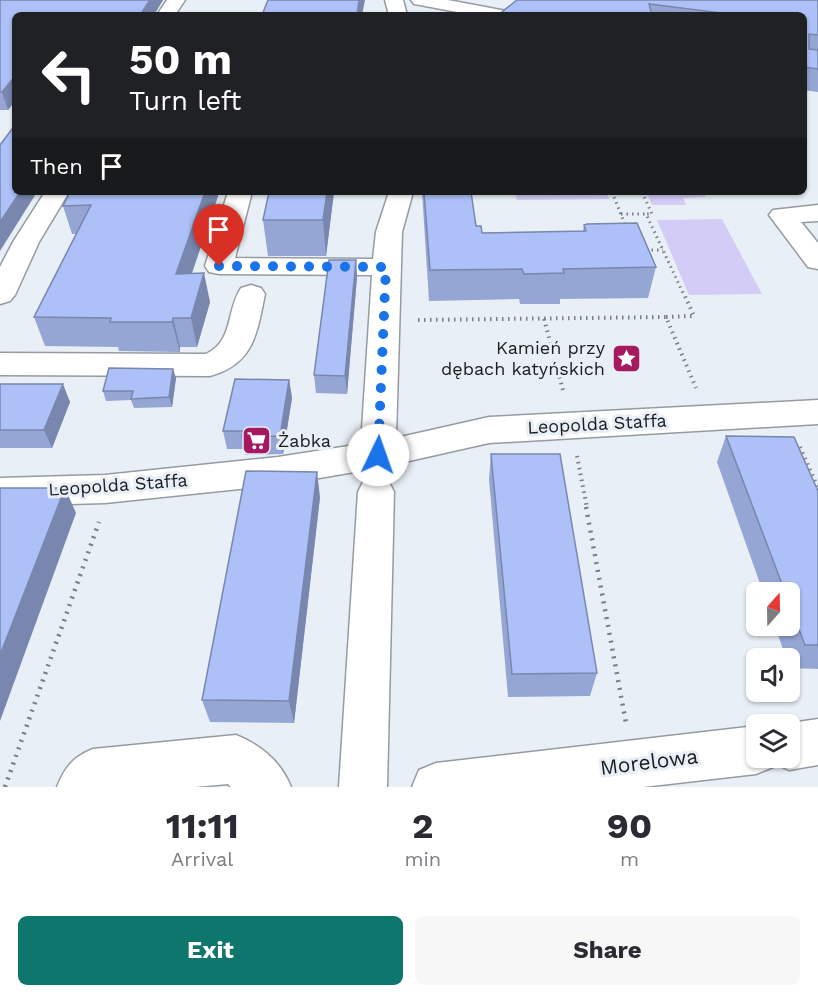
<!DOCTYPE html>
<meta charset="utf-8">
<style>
body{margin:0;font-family:"Work Sans",sans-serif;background:#f7f7f7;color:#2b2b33;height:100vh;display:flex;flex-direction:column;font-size:22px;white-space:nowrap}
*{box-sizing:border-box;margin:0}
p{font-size:20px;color:#7c7c81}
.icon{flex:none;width:33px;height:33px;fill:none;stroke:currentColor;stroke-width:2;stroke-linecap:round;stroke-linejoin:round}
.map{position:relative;height:787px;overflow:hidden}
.sheet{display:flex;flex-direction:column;background:#fff;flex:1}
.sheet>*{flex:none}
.banner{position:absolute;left:12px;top:12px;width:795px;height:183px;border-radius:9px;box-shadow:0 2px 4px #0004;background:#202124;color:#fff;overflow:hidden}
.needle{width:39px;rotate:20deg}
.fabs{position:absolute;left:746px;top:582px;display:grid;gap:12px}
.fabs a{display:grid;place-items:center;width:54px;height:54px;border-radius:9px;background:#fff;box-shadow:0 2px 4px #0004;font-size:30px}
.pin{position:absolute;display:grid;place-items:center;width:51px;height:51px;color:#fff;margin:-62px -26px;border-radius:50% 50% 50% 0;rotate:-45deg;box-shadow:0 0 6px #0007}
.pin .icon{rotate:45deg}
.me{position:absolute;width:66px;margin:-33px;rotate:3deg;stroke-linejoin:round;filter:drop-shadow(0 0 4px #0008)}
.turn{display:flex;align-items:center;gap:21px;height:126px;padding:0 18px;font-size:27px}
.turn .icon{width:78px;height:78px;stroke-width:2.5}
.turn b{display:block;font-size:42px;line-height:51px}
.then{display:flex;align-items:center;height:57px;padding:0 18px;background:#0003;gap:12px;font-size:22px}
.eta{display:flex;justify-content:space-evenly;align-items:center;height:102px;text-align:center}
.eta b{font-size:36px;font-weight:700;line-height:42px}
.primary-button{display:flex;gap:12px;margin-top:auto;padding:12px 18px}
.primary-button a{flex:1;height:69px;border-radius:9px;background:#0f766e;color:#fff;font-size:24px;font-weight:700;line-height:69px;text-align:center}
.primary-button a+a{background:#f7f7f7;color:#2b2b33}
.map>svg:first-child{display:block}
.green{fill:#d2ccf6}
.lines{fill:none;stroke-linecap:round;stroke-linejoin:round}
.minor-casing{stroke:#959ba1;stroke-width:3}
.path-far2{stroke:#7a7e83;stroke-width:3;stroke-dasharray:1.5 4;stroke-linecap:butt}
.path-far1{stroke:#7a7e83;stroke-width:4;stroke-dasharray:1.5 4.5;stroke-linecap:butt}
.path{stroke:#7a7e83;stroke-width:4.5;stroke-dasharray:2 6;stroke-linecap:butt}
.minor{fill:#fff;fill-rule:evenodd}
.wall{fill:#95a5d4}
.shaded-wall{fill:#7986ad}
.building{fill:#adc0f7;stroke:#7986ad;stroke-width:1.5}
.route{stroke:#1a73e8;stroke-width:10;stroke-dasharray:0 18}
.labels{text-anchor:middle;stroke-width:6;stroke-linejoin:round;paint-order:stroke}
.poi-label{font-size:18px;fill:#1a1c1e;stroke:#e9eff6;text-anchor:end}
.street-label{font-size:18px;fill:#1a1c1e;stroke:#e9eff6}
.near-street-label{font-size:21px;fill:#1a1c1e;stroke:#e9eff6}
</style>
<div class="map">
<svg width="818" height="787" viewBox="0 0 818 787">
<rect width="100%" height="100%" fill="#e9eff6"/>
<g class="green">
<path d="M515,192H607L609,199L517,200Z"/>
<path d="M646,192H703L706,197L683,198L686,205H652Z"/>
<path d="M722,219L762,294L689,295L657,220Z"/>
</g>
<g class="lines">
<defs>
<g id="minor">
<path d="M167,0H185L175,15H157Z"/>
<path d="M385,0H403L407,15H389Z"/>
<path d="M411,0H448L501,10L507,11L510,15H473L420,5L414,4Z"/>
<path d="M45,192H69L39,242L15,295L10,301L0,304V267L13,242Z"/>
<path d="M228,192H252L235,258L373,259L376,232L389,192H413L402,232L396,438L489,417L818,400V424L489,443L378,468L278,485L105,503L0,506V478L105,475L278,457L361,444L372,275L219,274L209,272L205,266Z"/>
<path d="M818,205V221L801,222L818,243V269L808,267L769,215L773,210Z"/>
<path d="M251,285L261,288L265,294C257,333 254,364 210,376L0,375V353L206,354C234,341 226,310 241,288Z"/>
<path d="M376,478L389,482L394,492L387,787H339L358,492L363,482Z"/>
<path d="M818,719V765L789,770L774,763L773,767L756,774L643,787H412L419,770L436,763L756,726V758H789V724H784Z"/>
<path d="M236,735C261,745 281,762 291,787H231L228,784L195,787H57C65,767 73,757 93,749Z"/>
</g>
</defs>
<use href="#minor" class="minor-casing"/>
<g class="path-far2">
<path d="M612,192L626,227"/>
<path d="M642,192L652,214H646L683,293"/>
<path d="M621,214H646"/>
<path d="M646,250H663"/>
</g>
<g class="path-far1">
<path d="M666,317L694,316L683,292"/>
<path d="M544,319L564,394"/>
<path d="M418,320L666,317L696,388"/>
<path d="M800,447L818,488"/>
<path d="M577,456L587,508"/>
</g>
<g class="path">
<path d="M586,507L626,723"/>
<path d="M5,787L99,522"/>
</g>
<use href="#minor" class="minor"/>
</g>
<g class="wall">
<path d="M0,0H163L154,15H15V101L8,110H0Z"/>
<path d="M517,0H818V92L804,90V15H498Z"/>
<path d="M70,192H218V196L192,273L210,302L197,347H180V352L119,351L118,347L45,346L34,317L76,234H72L63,206Z"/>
<path d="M269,192H334L326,256H268L263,220Z"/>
<path d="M422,192H471L476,226L482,233L583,231L584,225L656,267L648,298L560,299V304H520L519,299L429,301Z"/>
<path d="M356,260L357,277L347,394L316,393L314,375Z"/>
<path d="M176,378L172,407L134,408L131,400L106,401L103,391Z"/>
<path d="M289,380L292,398L283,454L246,455L244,449H227L223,431Z"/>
<path d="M0,384L70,402L52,448H0Z"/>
<path d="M726,436L818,491V669L790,668L789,658H786L775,626H789V592H763L717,462Z"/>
<path d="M491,454L597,673L590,696L508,697L489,479Z"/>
<path d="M320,497L294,723L210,722L202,700Z"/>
</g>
<g class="shaded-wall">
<path d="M150,0H163L154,15H140Z"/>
<path d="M359,0H365L362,15H357Z"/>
<path d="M15,76V101L8,110L2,92Z"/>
<path d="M20,192H37L0,251V222Z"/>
<path d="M205,192H218V196L182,302L176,274Z"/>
<path d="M327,192H334L326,256L323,220Z"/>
<path d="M356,260L357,277L347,394L345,376Z"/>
<path d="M204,273L210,302L197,347L191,318Z"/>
<path d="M173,318L180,347V352L172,322Z"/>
<path d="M173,369L176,378L172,407L169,397Z"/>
<path d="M289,380L292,398L283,454L280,436Z"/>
<path d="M63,384L70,402L52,448L44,430Z"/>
<path d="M317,472L320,497L294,723L289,701Z"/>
<path d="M65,488L76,513L0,721V655Z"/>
</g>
<g class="building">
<path d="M0,0H150L140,15H15V76L2,92H0Z"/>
<path d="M268,0H359L357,15H262Z"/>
<path d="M517,0H818V35L809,34V49L818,50V69L804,67V15H721L722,13L649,4L652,15H498Z"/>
<path d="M15,125V192H20L0,222V145Z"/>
<path d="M70,192H205L176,274L204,273L191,318H173L172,322H110L111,318L34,317L91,205L63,206Z"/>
<path d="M269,192H327L323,220H263Z"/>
<path d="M424,192H471L476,226H481L482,233L586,231L584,225L587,224L637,223L656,267L563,269L564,273L524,274L522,269L430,270Z"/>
<path d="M329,260H356L345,376L314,375Z"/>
<path d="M109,368L173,369L169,397L131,399L133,391H103Z"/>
<path d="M235,379L289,380L280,436L242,437L243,431H223Z"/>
<path d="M0,384H63L44,430H0Z"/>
<path d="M726,436L794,437L818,491V645H805L789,603V592H785Z"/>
<path d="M491,454H560L597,673L512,674Z"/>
<path d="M246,471L317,472L289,701L202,700Z"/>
<path d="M0,488H65L0,655Z"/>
</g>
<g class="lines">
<path class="route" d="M219,266L386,267L378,455"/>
</g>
<defs>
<symbol id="sight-square" viewBox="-11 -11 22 22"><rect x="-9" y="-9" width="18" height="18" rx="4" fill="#a51960" stroke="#e9eff6"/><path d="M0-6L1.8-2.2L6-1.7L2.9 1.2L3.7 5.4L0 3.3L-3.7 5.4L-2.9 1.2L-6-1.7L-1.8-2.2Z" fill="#fff"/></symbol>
<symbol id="supermarket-square" viewBox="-11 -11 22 22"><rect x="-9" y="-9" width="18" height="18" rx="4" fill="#a51960" stroke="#e9eff6"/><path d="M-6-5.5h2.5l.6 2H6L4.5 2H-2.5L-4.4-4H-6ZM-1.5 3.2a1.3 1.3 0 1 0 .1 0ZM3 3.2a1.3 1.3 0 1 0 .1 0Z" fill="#fff"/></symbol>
</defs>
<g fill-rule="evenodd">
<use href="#sight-square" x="610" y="342" width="33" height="33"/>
<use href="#supermarket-square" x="240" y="424" width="33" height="33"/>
</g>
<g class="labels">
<g class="poi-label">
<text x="605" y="354">Kamień przy<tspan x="605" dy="21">dębach katyńskich</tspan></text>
<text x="278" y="447" text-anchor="start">Żabka</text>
</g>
<g class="street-label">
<text transform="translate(597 424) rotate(-3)" y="6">Leopolda Staffa</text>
<text transform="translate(118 485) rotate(-4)" y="6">Leopolda Staffa</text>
</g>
<g class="near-street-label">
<text transform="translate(649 762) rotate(-7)" y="7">Morelowa</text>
</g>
</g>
</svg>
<div class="fabs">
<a><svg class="needle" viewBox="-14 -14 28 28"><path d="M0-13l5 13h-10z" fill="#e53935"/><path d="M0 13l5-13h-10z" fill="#7c7c81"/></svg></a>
<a><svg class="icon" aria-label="sound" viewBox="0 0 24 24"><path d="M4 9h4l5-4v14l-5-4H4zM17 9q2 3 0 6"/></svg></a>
<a><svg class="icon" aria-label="layers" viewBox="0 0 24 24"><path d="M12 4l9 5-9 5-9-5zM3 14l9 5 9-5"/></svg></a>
</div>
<div class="pin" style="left:219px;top:266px;background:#d93025"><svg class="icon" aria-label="arrive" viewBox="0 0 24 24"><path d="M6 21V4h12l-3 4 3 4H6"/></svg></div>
<svg class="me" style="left:378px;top:455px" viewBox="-20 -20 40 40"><circle r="19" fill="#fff"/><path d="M0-13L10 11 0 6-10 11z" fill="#1a73e8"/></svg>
<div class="banner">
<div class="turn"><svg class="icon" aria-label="left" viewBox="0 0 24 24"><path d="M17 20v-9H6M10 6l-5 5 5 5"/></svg><div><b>50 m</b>Turn left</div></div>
<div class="then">Then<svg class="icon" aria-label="arrive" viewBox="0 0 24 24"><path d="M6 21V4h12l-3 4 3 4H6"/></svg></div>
</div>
</div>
<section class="sheet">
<div class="eta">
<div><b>11:11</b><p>Arrival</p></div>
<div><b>2</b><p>min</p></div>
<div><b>90</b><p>m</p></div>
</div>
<div class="primary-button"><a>Exit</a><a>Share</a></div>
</section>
